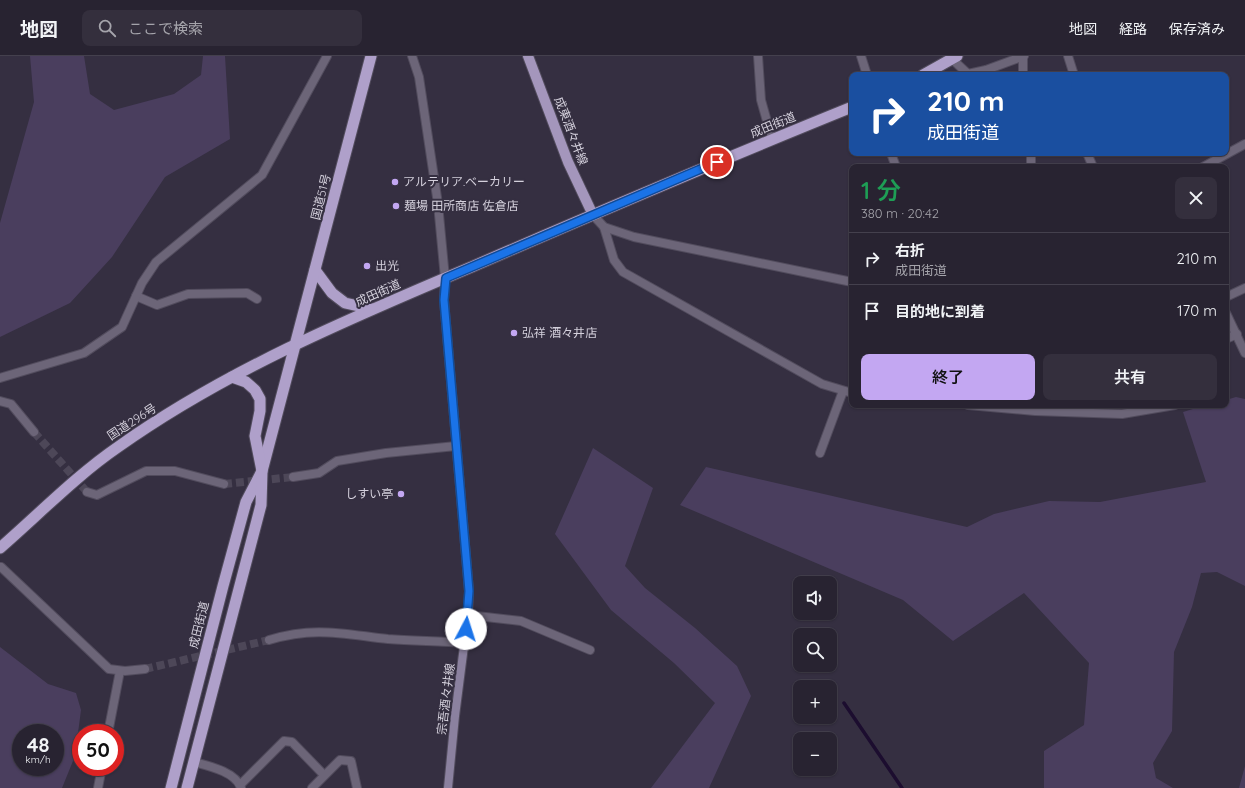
<!DOCTYPE html>
<html lang="ja">
<meta charset="utf-8">
<style>
body{margin:0;font-family:Quicksand,"Noto Sans JP",sans-serif;background:#342f3d;color:#f1f3f6;height:100vh;display:flex;flex-direction:column;font-size:15px;white-space:nowrap}
*{box-sizing:border-box;margin:0}
p{font-size:13px;color:#a5a4ab}
.icon{flex:none;width:22px;height:22px;fill:none;stroke:currentColor;stroke-width:2;stroke-linecap:round;stroke-linejoin:round}
.map{position:relative;flex:1;overflow:hidden}
.sheet{position:absolute;left:849px;top:108px;width:380px;height:244px;display:flex;flex-direction:column;background:#282331;border-radius:8px;box-shadow:0 1px 3px #0004,0 0 0 1px #44404d}
.sheet>*{flex:none}
.banner{position:absolute;left:849px;top:16px;width:380px;height:84px;border-radius:8px;box-shadow:0 1px 3px #0004,0 0 0 1px #44404d;background:#1a4fa0;color:#fff;overflow:hidden}
.buttons{position:absolute;left:793px;top:520px;display:grid;gap:8px}
.buttons a{display:grid;place-items:center;width:44px;height:44px;border-radius:8px;background:#282331;box-shadow:0 1px 3px #0004,0 0 0 1px #44404d;font-size:20px}
.speed{position:absolute;left:12px;top:668px;display:flex;gap:8px;font-size:20px;font-weight:700;text-align:center}
.speed>*{display:grid;place-content:center;width:52px;height:52px;border-radius:50%;background:#282331;box-shadow:0 1px 3px #0004,0 0 0 1px #44404d;line-height:1}
.speed small{font-size:10px;font-weight:400}
.speed .limit{border:6px solid #d22;background:#fff;color:#111}
.pin{position:absolute;display:grid;place-items:center;width:34px;height:34px;color:#fff;margin:-17px;border:2px solid #fff;border-radius:50%;box-shadow:0 1px 4px #0007}
.me{position:absolute;width:44px;margin:-22px;rotate:5deg;stroke-linejoin:round;filter:drop-shadow(0 0 3px #0008)}
.turn{display:flex;align-items:center;gap:14px;height:84px;padding:0 12px;font-size:18px}
.turn .icon{width:52px;height:52px;stroke-width:2.5}
.turn b{display:block;font-size:28px;line-height:34px}
.round{display:grid;place-items:center;flex:none;width:42px;height:42px;border-radius:8px;background:#342f3d}
.summary{display:flex;align-items:center;justify-content:space-between;height:68px;padding:0 12px}
h1{font-size:24px;font-weight:600;line-height:30px;color:#1e9e55}
.button{display:flex;gap:8px;margin-top:auto;padding:8px 12px}
.button a{flex:1;height:46px;border-radius:8px;background:#c3a7f2;color:#111;font-size:16px;font-weight:600;line-height:46px;text-align:center}
.button a+a{background:#342f3d;color:#f1f3f6}
ul{padding:0;list-style:none}
li{display:flex;align-items:center;gap:12px;height:52px;padding:0 12px;border-top:1px solid #44404d}
li div{flex:1}
li b{display:block;font-size:15px}
li em{font-style:normal}
header{display:flex;align-items:center;gap:24px;box-sizing:border-box;height:56px;padding:0 20px;background:#282331;border-bottom:1px solid #44404d}
header strong{font-size:19px}
nav{display:flex;gap:22px;margin-inline-start:auto;font-size:14px}
.search{width:280px;height:36px;background:#342f3d;display:flex;align-items:center;gap:10px;box-sizing:border-box;padding:0 14px;border-radius:8px;color:#a5a4ab;font-size:15px}
.map>svg:first-child{display:block}
.green{fill:#4a3e5e;fill-rule:evenodd}
.lines{fill:none;stroke-linecap:round;stroke-linejoin:round}
.stream{stroke:#1c0d2f;stroke-width:3.5}
.minor-tunnel{stroke:#4d4758;stroke-width:8;stroke-dasharray:8 4;stroke-linecap:butt}
.minor-casing{stroke:#524c5d;stroke-width:10}
.tertiary-casing{stroke:#524c5d;stroke-width:10}
.secondary-casing{stroke:#524c5d;stroke-width:10}
.primary-casing{stroke:#524c5d;stroke-width:12}
.trunk-casing{stroke:#524c5d;stroke-width:13}
.minor{stroke:#6c6578;stroke-width:8}
.tertiary{stroke:#6c6578;stroke-width:8}
.secondary{stroke:#8b819f;stroke-width:8}
.primary{stroke:#a496bc;stroke-width:10}
.trunk{stroke:#afa0ca;stroke-width:11}
.route-casing{stroke:#114b97;stroke-width:10}
.route{stroke:#1a73e8;stroke-width:7}
.poi-dot{fill:#c3a7f2;stroke:#352f41;stroke-width:1.5}
.labels{text-anchor:middle;stroke-width:4;stroke-linejoin:round;paint-order:stroke}
.street-label{font-size:12px;fill:#d4d0dc;stroke:#352f41}
.poi-label{font-size:12px;fill:#d4d0dc;stroke:#352f41;text-anchor:start}
</style>
<header>
<strong>地図</strong>
<div class="search"><svg class="icon" aria-label="search" viewBox="0 0 24 24"><circle cx="10" cy="10" r="6"/><path d="M15 15l6 6"/></svg>ここで検索</div>
<nav><a>地図</a><a>経路</a><a>保存済み</a></nav>
</header>
<div class="map">
<svg width="1245" height="732" viewBox="0 0 1245 732">
<rect width="100%" height="100%" fill="#352f41"/>
<g class="green">
<path d="M30,0H84L90,38L114,54L174,38L201,19L203,0H225L230,83L165,121L112,201L70,247L0,281V167L34,46Z"/>
<path d="M1236,341L1245,343V530L1217,516L1201,517L1192,551L1174,596L1172,675L1153,707L1156,722L1173,732H1044V695L1084,669L1089,607L1024,537L953,585L903,544L680,449L706,411L967,471L994,458L1049,445L1100,446L1206,426L1183,356L1206,349H1226V344Z"/>
<path d="M593,392L653,432L625,510L645,532L695,572L737,610L751,640L709,732H651L715,647L674,607L611,554L555,478Z"/>
<path d="M0,591L48,628L76,637L81,654L75,700L62,732H0ZM21,677H55V711H21Z"/>
<path d="M1245,710V732H1239Z"/>
</g>
<g class="lines">
<path class="stream" d="M844,647L902,732"/>
<g class="minor-tunnel">
<path d="M34,376L87,436"/>
<path d="M224,428L293,421"/>
<path d="M145,613L269,584"/>
</g>
<defs>
<g id="minor">
<path d="M861,0L867,19"/>
<path d="M1068,0L1074,19"/>
<path d="M952,3L968,18L986,14L1024,0"/>
<path d="M1023,19V0"/>
<path d="M891,97L896,111"/>
<path d="M1031,97V111"/>
<path d="M1087,97L1093,111"/>
<path d="M604,171L614,204L623,216L822,328L852,337"/>
<path d="M136,240L157,249L188,238L247,237L257,243"/>
<path d="M1226,241L1245,232"/>
<path d="M1226,283L1237,278"/>
<path d="M0,322L84,297L122,271L142,227L156,206L262,119L327,0"/>
<path d="M0,345L11,348L34,376"/>
<path d="M968,349L1035,355L1122,358L1175,349"/>
<path d="M820,397L843,335"/>
<path d="M293,421L319,417L337,405L386,397L456,390"/>
<path d="M87,436L97,439L146,415H175L224,428"/>
<path d="M1,511L109,613L125,615L145,613"/>
<path d="M468,559L521,565L590,594"/>
<path d="M269,584C314,570 343,578 388,583C413,585 439,585 465,587"/>
<path d="M108,677L120,615"/>
<path d="M194,706C209,710 236,716 241,732"/>
<path d="M240,729L284,685L292,686L324,719"/>
<path d="M98,732L102,711"/>
<path d="M312,732L340,704L351,705L357,732"/>
</g>
<g id="tertiary">
<path d="M412,0L419,21L438,148L445,222"/>
<path d="M758,0L761,44L772,83"/>
<path d="M1203,111L1245,88"/>
<path d="M593,159L604,171L634,181L852,226"/>
<path d="M1226,257L1245,297"/>
</g>
<path id="secondary" d="M445,222L444,244L469,535L468,559L455,660L448,732"/>
<path id="primary" d="M528,0L568,106L593,159"/>
<g id="trunk">
<path d="M923,19L957,0"/>
<path d="M315,214L332,237L345,247L372,253"/>
<path d="M0,492C38,459 77,419 118,391C228,313 353,261 476,209C601,155 726,102 852,51"/>
<path d="M171,732L223,530L246,446L262,415L371,0"/>
<path d="M187,732L261,449L262,415L255,380L260,355V343L255,334L246,326L232,321"/>
</g>
</defs>
<use href="#minor" class="minor-casing"/>
<use href="#tertiary" class="tertiary-casing"/>
<use href="#secondary" class="secondary-casing"/>
<use href="#primary" class="primary-casing"/>
<use href="#trunk" class="trunk-casing"/>
<use href="#minor" class="minor"/>
<use href="#tertiary" class="tertiary"/>
<use href="#secondary" class="secondary"/>
<use href="#primary" class="primary"/>
<use href="#trunk" class="trunk"/>
</g>
<g class="lines">
<defs>
<path id="route" d="M466,573L469,535L444,244L446,222L717,106"/>
</defs>
<use href="#route" class="route-casing"/>
<use href="#route" class="route"/>
</g>
<g class="poi-dot">
<circle cx="395" cy="126" r="4"/>
<circle cx="396" cy="150" r="4"/>
<circle cx="367" cy="210" r="4"/>
<circle cx="514" cy="277" r="4"/>
<circle cx="401" cy="438" r="4"/>
</g>
<g class="labels">
<g class="street-label">
<text transform="translate(773 69) rotate(-22)" y="4">成田街道</text>
<text transform="translate(571 75) rotate(69)" y="4">成東酒々井線</text>
<text transform="translate(321 141) rotate(-76)" y="4">国道51号</text>
<text transform="translate(378 237) rotate(-24)" y="4">成田街道</text>
<text transform="translate(132 366) rotate(-33)" y="4">国道296号</text>
<text transform="translate(199 569) rotate(-76)" y="4">成田街道</text>
<text transform="translate(446 643) rotate(-83)" y="4">宗吾酒々井線</text>
</g>
<g class="poi-label">
<text x="403" y="130">アルテリア.ベーカリー</text>
<text x="404" y="154">麺場 田所商店 佐倉店</text>
<text x="375" y="214">出光</text>
<text x="522" y="281">弘祥 酒々井店</text>
<text x="393" y="442" text-anchor="end">しすい亭</text>
</g>
</g>
</svg>
<div class="buttons">
<a><svg class="icon" aria-label="sound" viewBox="0 0 24 24"><path d="M4 9h4l5-4v14l-5-4H4zM17 9q2 3 0 6"/></svg></a>
<a><svg class="icon" aria-label="search" viewBox="0 0 24 24"><circle cx="10" cy="10" r="6"/><path d="M15 15l6 6"/></svg></a>
<a>+</a>
<a>−</a>
</div>
<div class="speed"><div>48<small>km/h</small></div><div class="limit">50</div></div>
<div class="pin" style="left:717px;top:106px;background:#d93025"><svg class="icon" aria-label="arrive" viewBox="0 0 24 24"><path d="M6 21V4h12l-3 4 3 4H6"/></svg></div>
<svg class="me" style="left:466px;top:573px" viewBox="-20 -20 40 40"><circle r="19" fill="#fff"/><path d="M0-13L10 11 0 6-10 11z" fill="#1a73e8"/></svg>
<div class="banner">
<div class="turn"><svg class="icon" aria-label="right" viewBox="0 0 24 24"><path d="M7 20v-9h11M14 6l5 5-5 5"/></svg><div><b>210 m</b>成田街道</div></div>
</div>
<section class="sheet">
<div class="summary"><div><h1>1 分</h1><p>380 m · 20:42</p></div><a class="round"><svg class="icon" aria-label="close" viewBox="0 0 24 24"><path d="M6 6l12 12M18 6L6 18"/></svg></a></div>
<ul>
<li><svg class="icon" aria-label="right" viewBox="0 0 24 24"><path d="M7 20v-9h11M14 6l5 5-5 5"/></svg><div><b>右折</b><p>成田街道</p></div><em>210 m</em></li>
<li><svg class="icon" aria-label="arrive" viewBox="0 0 24 24"><path d="M6 21V4h12l-3 4 3 4H6"/></svg><div><b>目的地に到着</b></div><em>170 m</em></li>
</ul>
<div class="button"><a>終了</a><a>共有</a></div>
</section>
</div>
